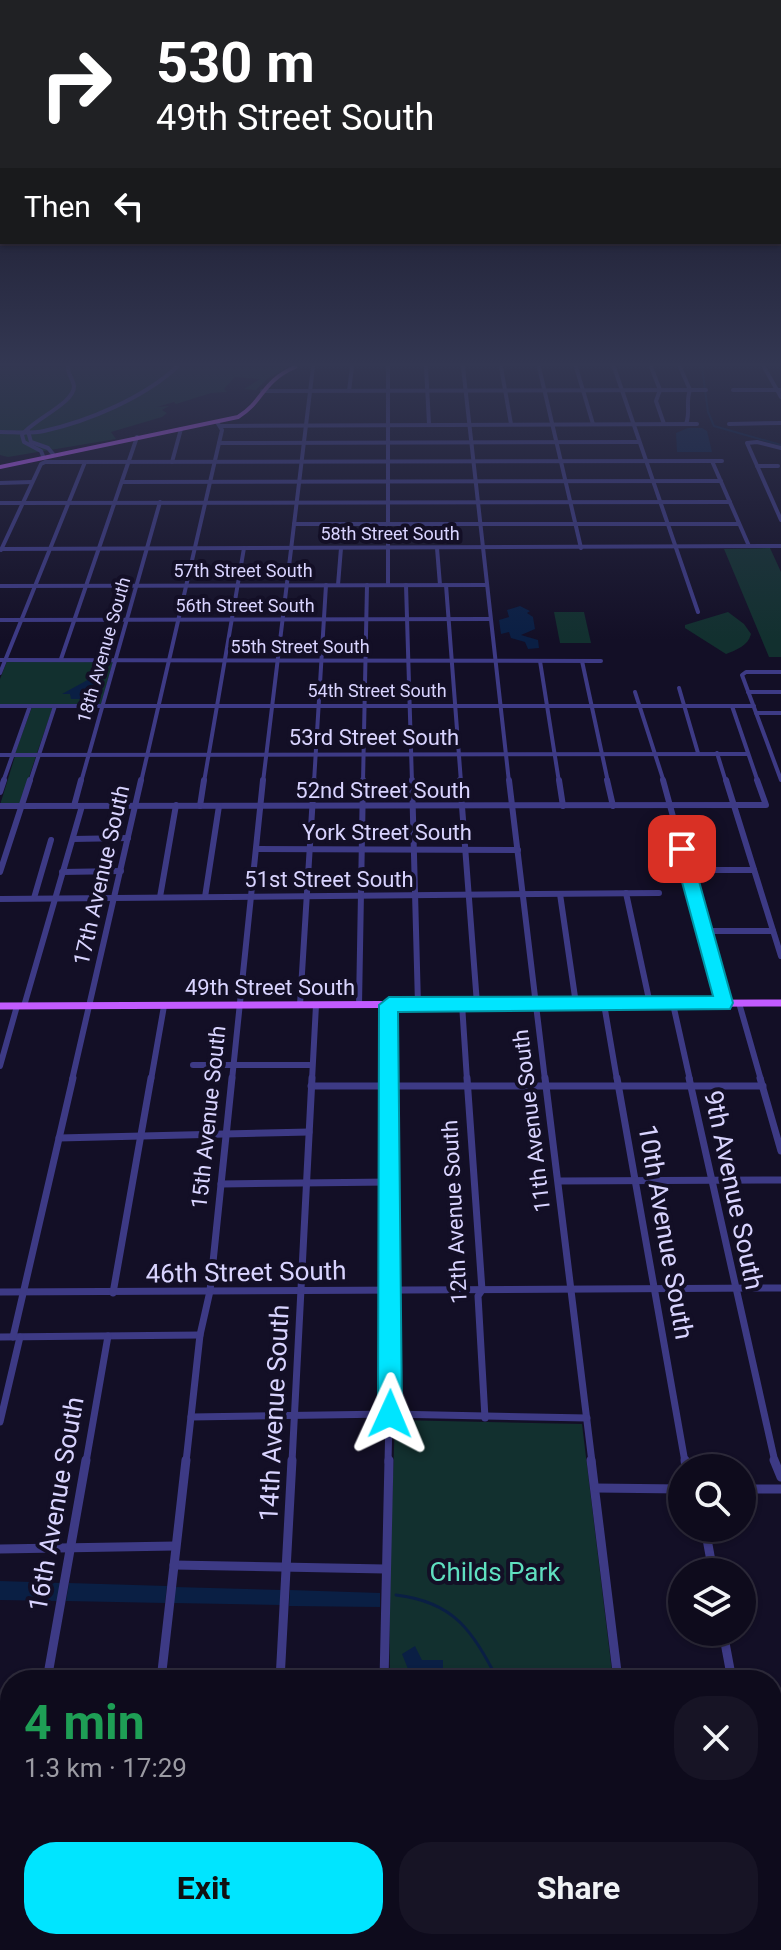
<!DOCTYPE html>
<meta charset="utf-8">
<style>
body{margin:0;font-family:Roboto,sans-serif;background:#171425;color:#f1f3f6;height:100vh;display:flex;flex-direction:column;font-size:30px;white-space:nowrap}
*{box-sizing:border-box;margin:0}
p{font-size:26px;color:#9b9ba3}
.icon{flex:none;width:44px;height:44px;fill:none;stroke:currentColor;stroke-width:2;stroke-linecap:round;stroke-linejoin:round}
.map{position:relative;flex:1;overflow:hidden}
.panel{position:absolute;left:0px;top:1670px;width:782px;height:280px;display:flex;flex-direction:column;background:#0e0b1c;border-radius:32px 32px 0 0;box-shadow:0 2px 6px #0004,0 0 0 2px #2e2b3b}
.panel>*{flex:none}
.top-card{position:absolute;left:0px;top:0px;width:782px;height:244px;box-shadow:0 2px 6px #0004,0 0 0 2px #2e2b3b;background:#202124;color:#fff;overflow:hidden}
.controls{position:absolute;left:668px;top:1454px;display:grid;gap:16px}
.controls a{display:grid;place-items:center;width:88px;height:88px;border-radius:50%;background:#0e0b1c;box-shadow:0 2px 6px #0004,0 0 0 2px #2e2b3b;font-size:40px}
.pin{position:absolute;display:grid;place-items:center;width:68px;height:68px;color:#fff;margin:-34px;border-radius:16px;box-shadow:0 4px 12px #0006}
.me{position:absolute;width:88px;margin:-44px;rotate:1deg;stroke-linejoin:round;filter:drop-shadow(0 0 6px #0008)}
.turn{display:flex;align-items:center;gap:28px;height:168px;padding:0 24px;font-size:36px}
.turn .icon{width:104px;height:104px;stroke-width:2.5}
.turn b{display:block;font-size:56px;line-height:68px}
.then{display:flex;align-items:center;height:76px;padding:0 24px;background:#0003;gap:16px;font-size:30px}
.round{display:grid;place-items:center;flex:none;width:84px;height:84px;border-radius:32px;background:#171425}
.overview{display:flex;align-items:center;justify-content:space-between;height:136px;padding:0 24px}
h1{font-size:48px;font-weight:700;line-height:60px;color:#1e9e55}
.action{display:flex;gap:16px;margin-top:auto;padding:16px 24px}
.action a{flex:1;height:92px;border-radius:32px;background:#00e5ff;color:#111;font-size:32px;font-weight:700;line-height:92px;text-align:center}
.action a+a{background:#171425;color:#f1f3f6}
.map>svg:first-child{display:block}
.green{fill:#12302f}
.water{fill:#0a1f44}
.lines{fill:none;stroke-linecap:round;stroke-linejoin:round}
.stream-far1{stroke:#0a1f44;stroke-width:2}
.stream{stroke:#0a1f44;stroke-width:3}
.minor-far3{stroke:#3d3a85;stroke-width:4}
.minor-far2{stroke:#3d3a85;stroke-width:6}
.minor-far1{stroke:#3d3a85;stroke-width:7}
.minor{stroke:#3d3a85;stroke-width:9}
.major-far1{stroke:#c25bff;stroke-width:4}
.major{stroke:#c25bff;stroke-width:7}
.route{fill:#00e5ff;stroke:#0095a6;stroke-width:2}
.labels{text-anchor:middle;stroke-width:8;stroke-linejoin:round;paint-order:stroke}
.far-street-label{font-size:18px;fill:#d9d4ff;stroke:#130f26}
.street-label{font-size:22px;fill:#d9d4ff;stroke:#130f26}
.near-street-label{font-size:26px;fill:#d9d4ff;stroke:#130f26}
.near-park-label{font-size:26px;fill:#5fe0c0;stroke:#130f26}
</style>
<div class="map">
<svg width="781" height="1950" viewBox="0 0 781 1950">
<rect width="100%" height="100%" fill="#130f26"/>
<g class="green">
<path d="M0,367H287L267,379L256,390L244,389L260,379L235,377L224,389L227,392L211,393L176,404L174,402L157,407L169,406L162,410L167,413L162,417L111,432L116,439L8,457L0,455Z"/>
<path d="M770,548L781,572V657H769L724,549Z"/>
<path d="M554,612H584L591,643H560Z"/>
<path d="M728,612L744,624L751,634C748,646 736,650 726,654L685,628V625Z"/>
<path d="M7,661L113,662L101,705H0V679Z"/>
<path d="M32,707H53L37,753H15Z"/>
<path d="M15,756H36L20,805H0Z"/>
<path d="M395,1420L582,1424L613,1680H390L389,1589Z"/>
</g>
<g class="water">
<path d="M688,428H702L707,431L712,452H677L676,433Z"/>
<path d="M520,606L530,611L527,613L533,617L535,629L521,635L538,640L539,648L528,649L525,642L511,638L509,632L501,634L499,620L509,617L507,610Z"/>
<path d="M95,667L104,668L94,699H71L70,694H62L93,677Z"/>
<path d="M0,1581L61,1583L57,1601L0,1600Z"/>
<path d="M69,1583L167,1586L165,1603L66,1601Z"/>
<path d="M175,1587L282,1590L281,1605L173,1603Z"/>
<path d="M290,1590L380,1593V1607L289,1606Z"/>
<path d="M415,1646L422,1660H443V1673L410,1674L402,1654Z"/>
<path d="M776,1830H781V1950H670L669,1940H772V1834Z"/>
</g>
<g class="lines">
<path class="stream-far1" d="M702,367L708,412L714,426L781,445"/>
<path class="stream" d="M396,1595C455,1602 472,1631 498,1680"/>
<g class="minor-far3">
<path d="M388,367V585"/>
<path d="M426,367L429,424"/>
<path d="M463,367L509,782"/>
<path d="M501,367L511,424"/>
<path d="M539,367L581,548"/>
<path d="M576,367L593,424"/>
<path d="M614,367L698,612"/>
<path d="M651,367L660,390L656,401L664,424"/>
<path d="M680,367L690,390C685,403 691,411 686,424"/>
<path d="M764,367L781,397"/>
<path d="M733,390H781"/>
<path d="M262,391L706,390"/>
<path d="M349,391L352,367"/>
<path d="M729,424L781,423"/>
<path d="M221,426L697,424"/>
<path d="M28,431L31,442L48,448L53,454"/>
<path d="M0,432C14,432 30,434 44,431C89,421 143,398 177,367"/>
<path d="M219,443L639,442"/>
<path d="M781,448L757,442L747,443L781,520"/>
<path d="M43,456L41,451L24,442L22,435C32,420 75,403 74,386C73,379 68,375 68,367"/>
<path d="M712,461L749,546"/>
<path d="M172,462L181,429"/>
<path d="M757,466H778"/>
<path d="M122,482L721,481"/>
<path d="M0,483L32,482"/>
<path d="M0,503L730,502"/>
<path d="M294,524H739"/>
<path d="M437,548L440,585"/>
<path d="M0,549L781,546"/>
<path d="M1,550L41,464L45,462L722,461"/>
<path d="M338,585L341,548"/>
<path d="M406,585L412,782"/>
<path d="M446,585L461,782"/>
<path d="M0,586L487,585"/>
<path d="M0,620L490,619"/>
<path d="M61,659L137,437"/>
<path d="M0,660L601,661"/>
<path d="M540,661L559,782"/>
<path d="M582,661L608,782"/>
<path d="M781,672H746L742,675L781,780"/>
<path d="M0,673L85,462"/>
<path d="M679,688L698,753"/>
<path d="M635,692L664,782"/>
<path d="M748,692H781"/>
<path d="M0,706H754"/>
<path d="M732,706L758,782"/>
<path d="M756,713H781"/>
<path d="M717,753L726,782"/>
<path d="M0,755L748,754"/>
<path d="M3,782L30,706"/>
<path d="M30,782L55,706"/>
<path d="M81,782L160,502"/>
<path d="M141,782L222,430L217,422"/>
<path d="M204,782L244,548"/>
<path d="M263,782L313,367"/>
<path d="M314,782L326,585"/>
<path d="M363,782L367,585"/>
</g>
<g class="minor-far2">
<path d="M412,780L418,1005"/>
<path d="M460,780L477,1004"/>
<path d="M509,780L545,1080"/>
<path d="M559,780L563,806"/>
<path d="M607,780L613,806"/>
<path d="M663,780L724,1003"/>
<path d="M726,780L781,956"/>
<path d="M0,792L4,780"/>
<path d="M0,806L766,805L757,780"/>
<path d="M74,806L81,780"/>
<path d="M200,806L204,780"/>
<path d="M73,839L128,838"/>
<path d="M256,849L518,850"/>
<path d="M654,870H754"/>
<path d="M0,872L30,780"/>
<path d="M62,872L121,871"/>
<path d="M626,893L650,1004"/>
<path d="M560,894L576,1004"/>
<path d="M160,897L176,805"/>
<path d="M205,897L219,806"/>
<path d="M34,898L51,840"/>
<path d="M0,899L659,893"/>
<path d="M703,931H773"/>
<path d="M739,1003L761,1080"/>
<path d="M462,1004L467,1080"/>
<path d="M604,1004L617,1080"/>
<path d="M673,1004L690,1080"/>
<path d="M300,1005L314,780"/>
<path d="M359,1005L363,780"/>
<path d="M389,1005L390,1080"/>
<path d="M24,1006L82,806"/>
<path d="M193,1065H312"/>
<path d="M0,1066L17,1006"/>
<path d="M72,1080L141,780"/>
<path d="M151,1080L164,1006"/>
<path d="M232,1080L263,780"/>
<path d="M312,1080L316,1005"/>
</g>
<g class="minor-far1">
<path d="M467,1078L482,1290L478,1296L485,1418"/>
<path d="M545,1078L592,1462"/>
<path d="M617,1078L685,1462"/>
<path d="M689,1078L775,1462"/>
<path d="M760,1078L781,1151"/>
<path d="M311,1086H763"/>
<path d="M59,1138L309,1132"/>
<path d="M559,1181L781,1180"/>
<path d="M221,1184L390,1182"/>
<path d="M0,1292L781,1288"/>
<path d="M113,1293L151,1078"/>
<path d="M0,1337L200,1335"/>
<path d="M13,1337L73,1078"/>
<path d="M191,1417L390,1414L587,1418"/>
<path d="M0,1422L20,1337"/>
<path d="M86,1462L108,1336"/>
<path d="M186,1462L200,1335L210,1291L232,1078"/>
<path d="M292,1462L312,1078"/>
<path d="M388,1462L392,1290L390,1078"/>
</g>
<g class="minor">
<path d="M591,1460L618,1680"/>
<path d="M685,1460L686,1468"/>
<path d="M774,1460L781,1477"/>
<path d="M596,1488L682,1489"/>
<path d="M742,1489H781"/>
<path d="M705,1528L713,1572"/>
<path d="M0,1549L175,1546"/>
<path d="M174,1565L385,1569"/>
<path d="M723,1632L732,1680"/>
<path d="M47,1680L86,1460"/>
<path d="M161,1680L186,1460"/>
<path d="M280,1680L292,1460"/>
<path d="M384,1680L389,1460"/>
<path d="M772,1743H781"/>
<path d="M0,1819H10"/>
<path d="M265,1940V1950"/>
<path d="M390,1940V1950"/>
<path d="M513,1940V1950"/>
<path d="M648,1940L649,1950"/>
<path d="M131,1950L132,1940"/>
</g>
<path class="major-far1" d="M0,467L238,417C264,401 261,382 295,367"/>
<path class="major" d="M0,1006L781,1003"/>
</g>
<linearGradient id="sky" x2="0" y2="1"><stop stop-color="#0a0815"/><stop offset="0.57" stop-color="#333752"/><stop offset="1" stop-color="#333752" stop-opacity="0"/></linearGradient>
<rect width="781" height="640" fill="url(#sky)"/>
<path class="route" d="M682,843L690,849L733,1003L730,1009L398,1012L402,1414L399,1423L390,1426L381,1423L378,1414L379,1005L389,997L713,996L673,849Z"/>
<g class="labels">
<g class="far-street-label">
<text x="390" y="540">58th Street South</text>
<text x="243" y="577">57th Street South</text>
<text x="245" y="612">56th Street South</text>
<text x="300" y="653">55th Street South</text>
<text transform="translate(104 650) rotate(-74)" y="6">18th Avenue South</text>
<text x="377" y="697">54th Street South</text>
</g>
<g class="street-label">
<text x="374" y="745">53rd Street South</text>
<text x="383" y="798">52nd Street South</text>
<text x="387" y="840">York Street South</text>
<text transform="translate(101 875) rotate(-77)" y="8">17th Avenue South</text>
<text x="329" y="887">51st Street South</text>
<text x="270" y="995">49th Street South</text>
<text transform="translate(208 1117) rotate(-84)" y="8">15th Avenue South</text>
<text transform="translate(531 1121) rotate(-97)" y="8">11th Avenue South</text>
<text transform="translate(454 1212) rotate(-93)" y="8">12th Avenue South</text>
</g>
<g class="near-street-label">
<text transform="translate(734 1190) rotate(78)" y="9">9th Avenue South</text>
<text transform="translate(666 1232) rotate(80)" y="9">10th Avenue South</text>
<text transform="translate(246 1272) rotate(-1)" y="9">46th Street South</text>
<text transform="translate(274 1413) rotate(-87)" y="9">14th Avenue South</text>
<text transform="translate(56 1504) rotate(-80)" y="9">16th Avenue South</text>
</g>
<g class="near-park-label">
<text x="495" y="1581">Childs Park</text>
</g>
</g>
</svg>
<div class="controls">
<a><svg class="icon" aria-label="search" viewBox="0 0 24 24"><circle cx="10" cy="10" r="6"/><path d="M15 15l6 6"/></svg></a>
<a><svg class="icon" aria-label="layers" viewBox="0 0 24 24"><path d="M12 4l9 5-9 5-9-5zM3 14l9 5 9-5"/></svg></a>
</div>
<div class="pin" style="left:682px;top:849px;background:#d93025"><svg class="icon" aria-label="arrive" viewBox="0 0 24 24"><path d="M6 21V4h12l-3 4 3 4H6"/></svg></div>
<svg class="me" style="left:390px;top:1414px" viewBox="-20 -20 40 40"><path d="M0-17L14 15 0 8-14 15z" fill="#00e5ff" stroke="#fff" stroke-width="4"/></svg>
<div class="top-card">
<div class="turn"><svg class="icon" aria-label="right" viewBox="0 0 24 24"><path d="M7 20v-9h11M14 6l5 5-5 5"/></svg><div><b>530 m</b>49th Street South</div></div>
<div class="then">Then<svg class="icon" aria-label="left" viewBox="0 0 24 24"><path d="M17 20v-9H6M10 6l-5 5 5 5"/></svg></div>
</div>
<section class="panel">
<div class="overview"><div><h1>4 min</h1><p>1.3 km · 17:29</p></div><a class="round"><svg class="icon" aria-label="close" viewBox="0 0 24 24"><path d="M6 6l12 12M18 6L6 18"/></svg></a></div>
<div class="action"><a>Exit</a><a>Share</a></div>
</section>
</div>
